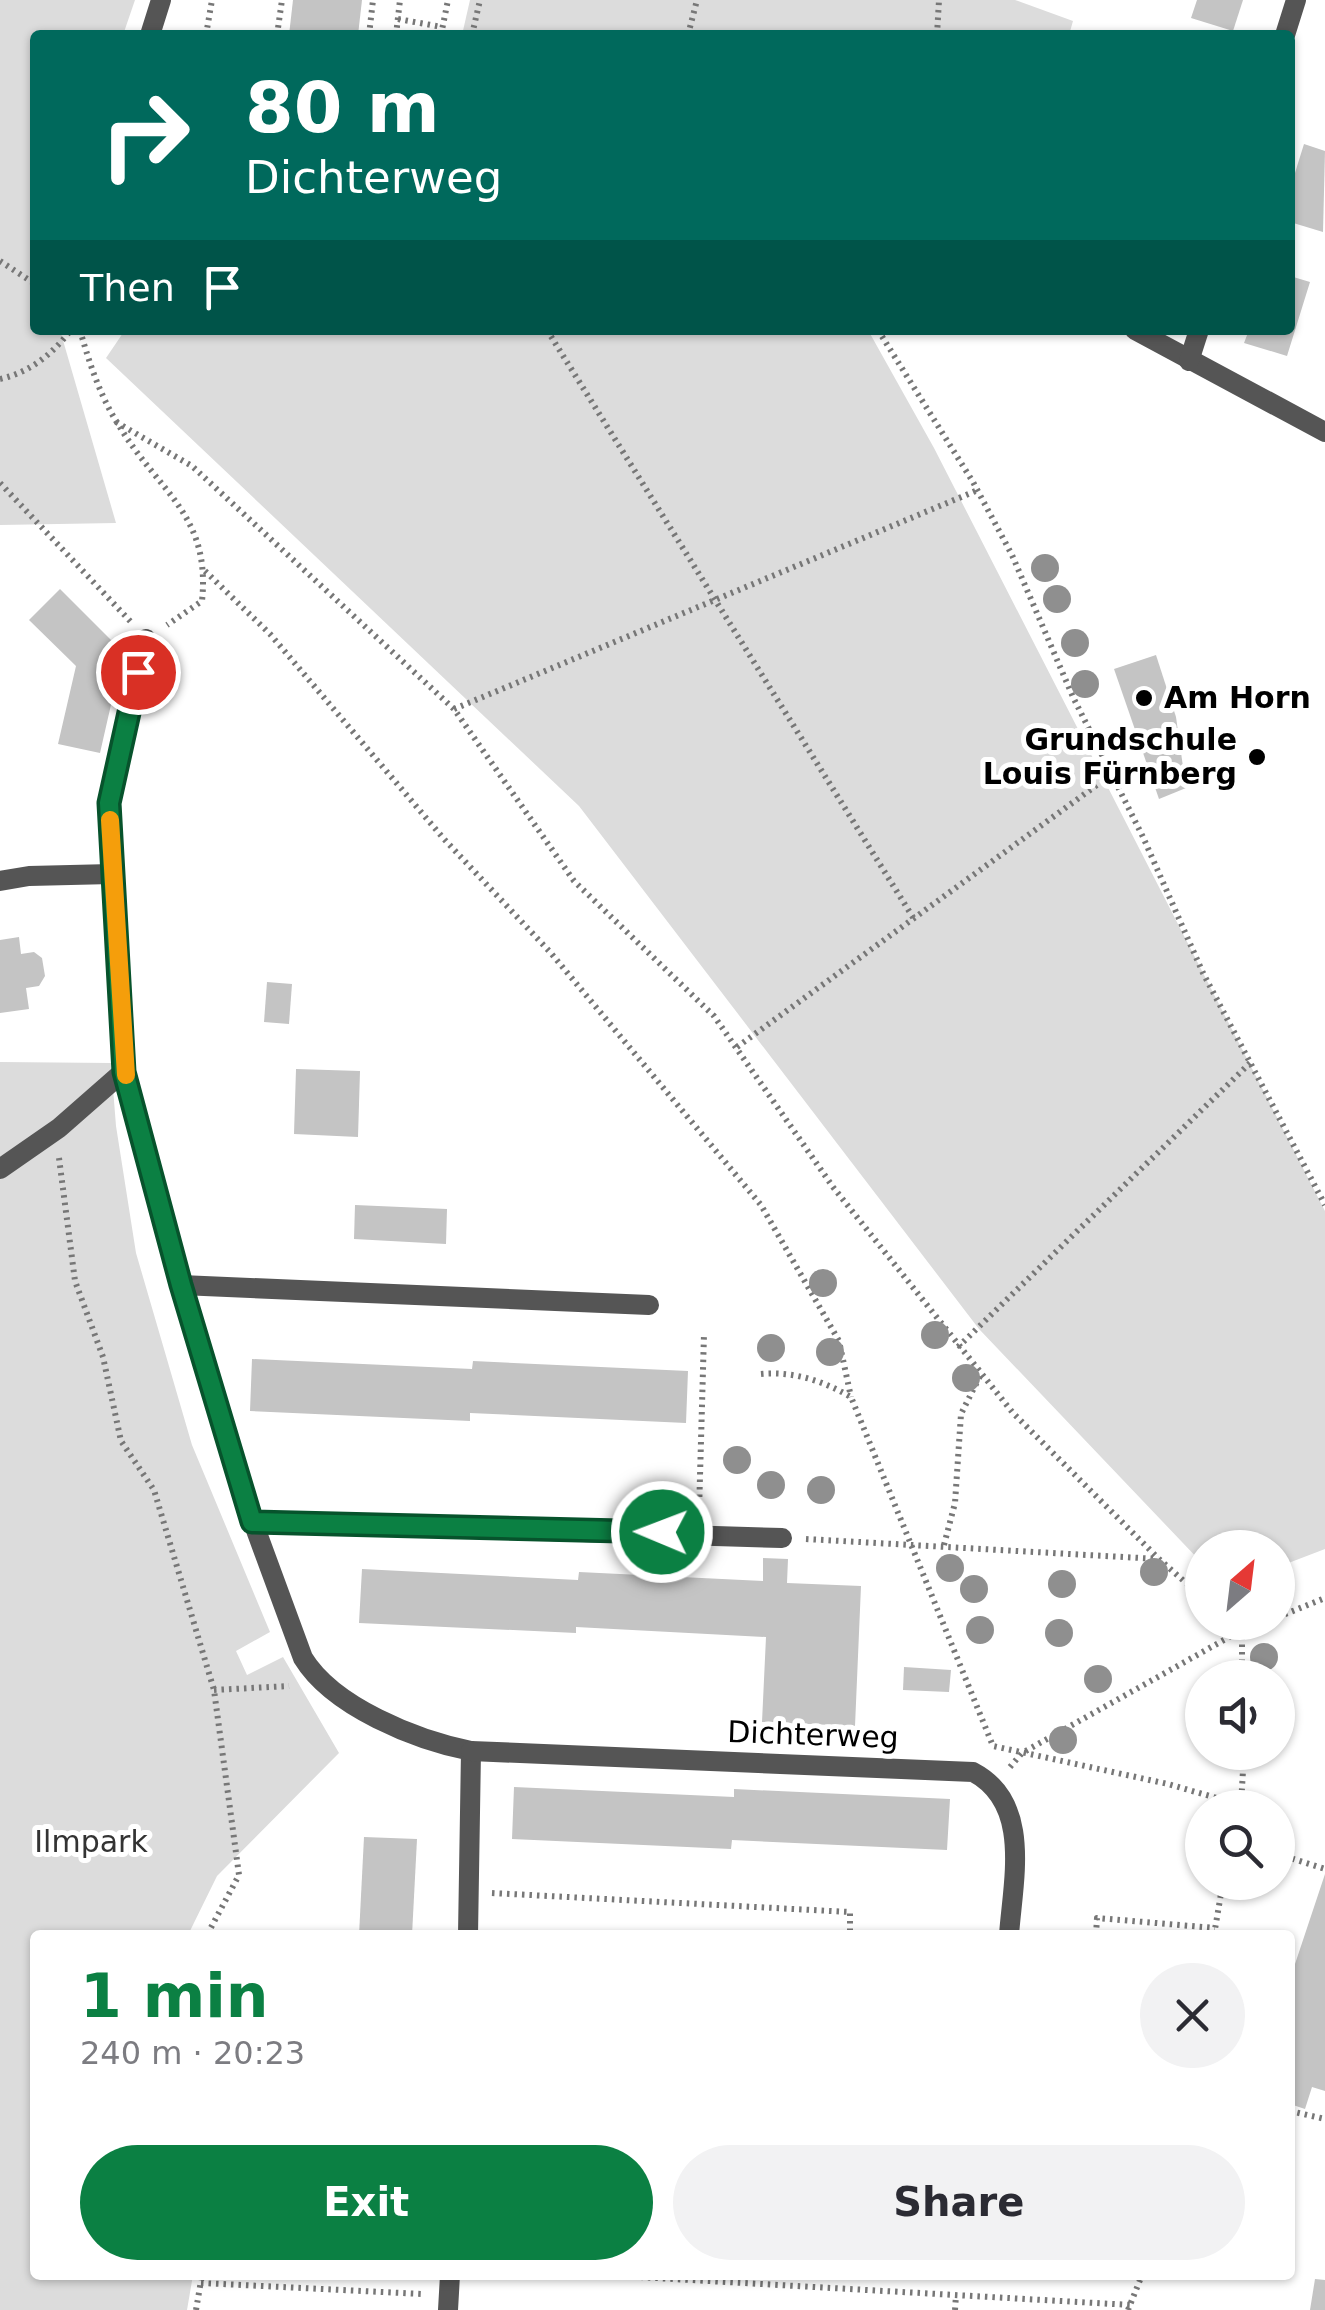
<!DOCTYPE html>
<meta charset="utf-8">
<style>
body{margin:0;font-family:"DejaVu Sans",sans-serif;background:#f2f2f3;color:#2b2b33;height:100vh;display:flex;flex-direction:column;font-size:38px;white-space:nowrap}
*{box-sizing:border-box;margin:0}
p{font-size:32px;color:#7c7c81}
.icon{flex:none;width:55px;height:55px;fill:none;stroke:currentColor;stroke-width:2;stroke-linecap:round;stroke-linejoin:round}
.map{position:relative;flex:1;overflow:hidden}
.details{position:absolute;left:30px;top:1930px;width:1265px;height:350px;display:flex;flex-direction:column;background:#fff;border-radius:10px;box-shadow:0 2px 8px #0004}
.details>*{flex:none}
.guide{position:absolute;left:30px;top:30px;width:1265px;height:305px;border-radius:10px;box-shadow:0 2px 8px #0004;background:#00695c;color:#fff;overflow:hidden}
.needle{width:65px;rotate:28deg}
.controls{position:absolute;left:1185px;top:1530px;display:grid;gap:20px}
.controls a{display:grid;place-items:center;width:110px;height:110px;border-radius:50%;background:#fff;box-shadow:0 2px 8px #0004;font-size:50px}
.pin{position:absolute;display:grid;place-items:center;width:85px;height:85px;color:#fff;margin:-42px;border:5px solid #fff;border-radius:50%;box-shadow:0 2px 10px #0007}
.me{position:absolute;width:110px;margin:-55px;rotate:271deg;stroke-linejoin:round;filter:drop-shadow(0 0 8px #0008)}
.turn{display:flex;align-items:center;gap:35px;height:210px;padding:0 50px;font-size:45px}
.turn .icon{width:130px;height:130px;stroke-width:2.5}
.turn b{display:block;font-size:70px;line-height:85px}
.then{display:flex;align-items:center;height:95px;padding:0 50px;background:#0003;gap:20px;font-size:38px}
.round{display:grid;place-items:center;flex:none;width:105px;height:105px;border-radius:52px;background:#f2f2f3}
.head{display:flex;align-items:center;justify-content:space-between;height:170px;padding:0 50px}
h1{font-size:60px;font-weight:700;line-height:75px;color:#0b8043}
.action{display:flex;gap:20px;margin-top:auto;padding:20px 50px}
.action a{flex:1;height:115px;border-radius:60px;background:#0b8043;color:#fff;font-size:40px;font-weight:700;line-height:115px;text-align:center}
.action a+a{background:#f2f2f3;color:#2b2b33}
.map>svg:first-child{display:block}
.green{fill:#dcdcdc}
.building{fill:#c4c4c4}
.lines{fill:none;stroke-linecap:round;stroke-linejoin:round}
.path{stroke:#777;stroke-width:6;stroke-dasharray:2.5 5;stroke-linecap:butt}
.service{stroke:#555;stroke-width:20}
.minor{stroke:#555;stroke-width:20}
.tree{fill:#8f8f8f}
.route-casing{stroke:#07532c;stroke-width:25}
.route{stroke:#0b8043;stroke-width:18}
.slow{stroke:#f59e0b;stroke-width:18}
.poi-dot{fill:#000;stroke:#fff;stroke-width:4}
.labels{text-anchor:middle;stroke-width:10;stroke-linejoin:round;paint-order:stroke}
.poi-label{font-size:30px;font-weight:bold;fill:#000;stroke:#fff;text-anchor:start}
.street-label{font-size:30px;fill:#000;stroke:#fff}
.park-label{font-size:30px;fill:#333;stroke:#fff}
</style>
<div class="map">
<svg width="1325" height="2310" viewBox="0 0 1325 2310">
<rect width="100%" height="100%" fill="#fff"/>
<g class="green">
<path d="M0,0H135L123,35H35V330H60L116,523L0,525Z"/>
<path d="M470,0H1015L1073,21L1069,35H462Z"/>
<path d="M125,330H868L934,448L1325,1211V1549L1278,1567V1548H1202V1563L979,1329L579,806L106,358Z"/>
<path d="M0,1062L111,1063L116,1126L136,1253L192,1445L270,1632L236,1651L247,1675L283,1657L339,1753L217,1876L188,1935H35V2275H193L187,2310H0Z"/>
</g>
<g class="building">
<path d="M293,0H362L358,35H289Z"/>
<path d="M1197,0H1243L1233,31L1191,18Z"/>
<path d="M1304,144L1325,151L1323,232L1290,222V189Z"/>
<path d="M1290,276L1310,282L1287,356L1244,343L1249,330H1290Z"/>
<path d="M60,589L123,652L100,753L58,744L76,666L29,620Z"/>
<path d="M1156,655L1176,717L1186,788L1159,799L1114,669Z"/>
<path d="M19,937L21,954L34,952L42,958L45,976L39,986L26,988L29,1009L0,1013V940Z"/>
<path d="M267,982L292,984L289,1024L264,1022Z"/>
<path d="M296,1069L360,1071L358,1137L294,1134Z"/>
<path d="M355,1205L447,1209L446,1244L354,1239Z"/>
<path d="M252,1359L472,1369L473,1361L688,1371L686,1423L470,1413V1421L250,1411Z"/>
<path d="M763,1558L788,1559L787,1583L861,1586L855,1726L762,1722L766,1637L576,1627V1633L359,1623L362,1569L578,1580L579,1572L763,1581Z"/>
<path d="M904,1667L951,1670L949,1692L903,1690Z"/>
<path d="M514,1787L734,1797V1789L950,1799L947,1850L732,1840L731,1849L512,1839Z"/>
<path d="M364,1837L417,1839L412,1935H359Z"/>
<path d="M1325,1874V2091L1312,2087L1305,2109L1290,2104V1979Z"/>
<path d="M1315,2279L1325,2280V2310H1310Z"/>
</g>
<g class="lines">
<g class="path">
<path d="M398,19L442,27"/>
<path d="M206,35L212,0"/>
<path d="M277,35L282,0"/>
<path d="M369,35L373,0"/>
<path d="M396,35L400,0"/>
<path d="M441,35L448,0"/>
<path d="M472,35L480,0"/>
<path d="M688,35L697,0"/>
<path d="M937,35L939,0"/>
<path d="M0,261L35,284"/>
<path d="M80,330C89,362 100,396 118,424C158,492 211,514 202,601L167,625"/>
<path d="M547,330L914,919"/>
<path d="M878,330L973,482L1012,555L1073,697L1143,837L1203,973L1325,1205"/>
<path d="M0,379C31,372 52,354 71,330"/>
<path d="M116,422L192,466L454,709L574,881L714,1016L833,1187L1013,1413L1159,1559L1202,1597"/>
<path d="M0,483L131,622"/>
<path d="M205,571L270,634L444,839L550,952L761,1205L839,1341L851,1397"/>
<path d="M454,709L978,490"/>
<path d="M737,1047L1112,774"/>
<path d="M59,1158L75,1281L103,1357L121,1441L154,1490L214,1690L239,1875L207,1935"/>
<path d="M958,1347L1250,1063"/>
<path d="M761,1374C794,1371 823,1381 851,1397L993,1746L1168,1784L1241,1805"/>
<path d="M699,1512L704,1334"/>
<path d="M806,1539L1158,1559"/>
<path d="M944,1545L955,1503L961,1414L981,1374"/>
<path d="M1278,1617L1325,1598"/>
<path d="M1242,1622V1678"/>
<path d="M214,1690L289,1686"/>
<path d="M1010,1767L1022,1753L1240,1631"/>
<path d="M1241,1806L1244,1752"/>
<path d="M1278,1854L1325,1869"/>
<path d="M492,1893L850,1912V1932"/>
<path d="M1096,1935L1097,1918L1215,1928"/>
<path d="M1214,1935L1223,1882"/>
<path d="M1290,2111L1325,2119"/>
<path d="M603,2275L1131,2305"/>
<path d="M201,2283L422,2294"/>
<path d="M196,2310L202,2275"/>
<path d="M955,2310L956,2295"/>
<path d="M1128,2310L1142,2275"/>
</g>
<g class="service">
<path d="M0,881L29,876L112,874"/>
<path d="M0,1169L59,1128L124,1071"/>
<path d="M181,1285L649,1305"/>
<path d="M253,1522L782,1538"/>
</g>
<g class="minor">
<path d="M150,35L161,0"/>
<path d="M1285,35L1296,0"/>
<path d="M1135,330L1325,432"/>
<path d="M1189,361L1199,330"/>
<path d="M146,639L109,803L124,1071L181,1285L253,1522L303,1658C333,1707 416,1740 471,1751L468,1935"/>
<path d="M471,1751L973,1772C1032,1803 1013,1880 1009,1935"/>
<path d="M448,2310L450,2275"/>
</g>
</g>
<g class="tree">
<circle cx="1045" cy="568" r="14"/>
<circle cx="1057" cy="599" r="14"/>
<circle cx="1075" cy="643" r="14"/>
<circle cx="1085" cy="684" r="14"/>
<circle cx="823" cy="1283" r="14"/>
<circle cx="935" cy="1335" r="14"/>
<circle cx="771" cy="1348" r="14"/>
<circle cx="830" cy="1352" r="14"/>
<circle cx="966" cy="1378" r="14"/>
<circle cx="737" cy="1460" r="14"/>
<circle cx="771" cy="1485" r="14"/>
<circle cx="821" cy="1490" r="14"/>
<circle cx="950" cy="1568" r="14"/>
<circle cx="1154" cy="1572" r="14"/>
<circle cx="1062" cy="1584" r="14"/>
<circle cx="974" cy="1589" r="14"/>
<circle cx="980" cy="1630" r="14"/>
<circle cx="1059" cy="1633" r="14"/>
<circle cx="1264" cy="1657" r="14"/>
<circle cx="1098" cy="1679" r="14"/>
<circle cx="1063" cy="1740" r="14"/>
</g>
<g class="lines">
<defs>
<path id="route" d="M138,672L109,803L124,1072L181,1285L252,1522L662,1532"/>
</defs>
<use href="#route" class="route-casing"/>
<use href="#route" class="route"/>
<path class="slow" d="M110,820L126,1075"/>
</g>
<g class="poi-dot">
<circle cx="1144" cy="698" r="10"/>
<circle cx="1257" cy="757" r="10"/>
</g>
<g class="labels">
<g class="poi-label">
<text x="1164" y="708">Am Horn</text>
<text x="1237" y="750" text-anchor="end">Grundschule<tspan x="1237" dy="34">Louis Fürnberg</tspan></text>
</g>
<g class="street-label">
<text transform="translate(813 1735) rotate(2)" y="10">Dichterweg</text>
</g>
<g class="park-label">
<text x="91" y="1852">Ilmpark</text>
</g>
</g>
</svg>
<div class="controls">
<a><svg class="needle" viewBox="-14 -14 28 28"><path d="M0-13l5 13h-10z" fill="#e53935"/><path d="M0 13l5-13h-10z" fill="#7c7c81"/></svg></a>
<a><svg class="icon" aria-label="sound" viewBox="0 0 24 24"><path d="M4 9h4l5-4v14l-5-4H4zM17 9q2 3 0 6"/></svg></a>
<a><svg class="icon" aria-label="search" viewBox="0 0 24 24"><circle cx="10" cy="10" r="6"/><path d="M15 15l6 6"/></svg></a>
</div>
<div class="pin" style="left:138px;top:672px;background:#d93025"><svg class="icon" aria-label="arrive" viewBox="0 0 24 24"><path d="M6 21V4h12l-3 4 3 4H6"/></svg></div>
<svg class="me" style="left:662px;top:1532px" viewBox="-20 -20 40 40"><circle r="17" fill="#0b8043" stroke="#fff" stroke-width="3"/><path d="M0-11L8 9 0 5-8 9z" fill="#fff"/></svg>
<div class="guide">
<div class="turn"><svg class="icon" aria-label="right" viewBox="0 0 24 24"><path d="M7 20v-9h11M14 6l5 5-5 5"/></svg><div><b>80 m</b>Dichterweg</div></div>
<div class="then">Then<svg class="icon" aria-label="arrive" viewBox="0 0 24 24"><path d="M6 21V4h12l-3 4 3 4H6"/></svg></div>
</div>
<section class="details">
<div class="head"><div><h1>1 min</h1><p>240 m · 20:23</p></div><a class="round"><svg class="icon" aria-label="close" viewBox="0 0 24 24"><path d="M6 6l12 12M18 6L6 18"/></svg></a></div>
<div class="action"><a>Exit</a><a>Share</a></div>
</section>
</div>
